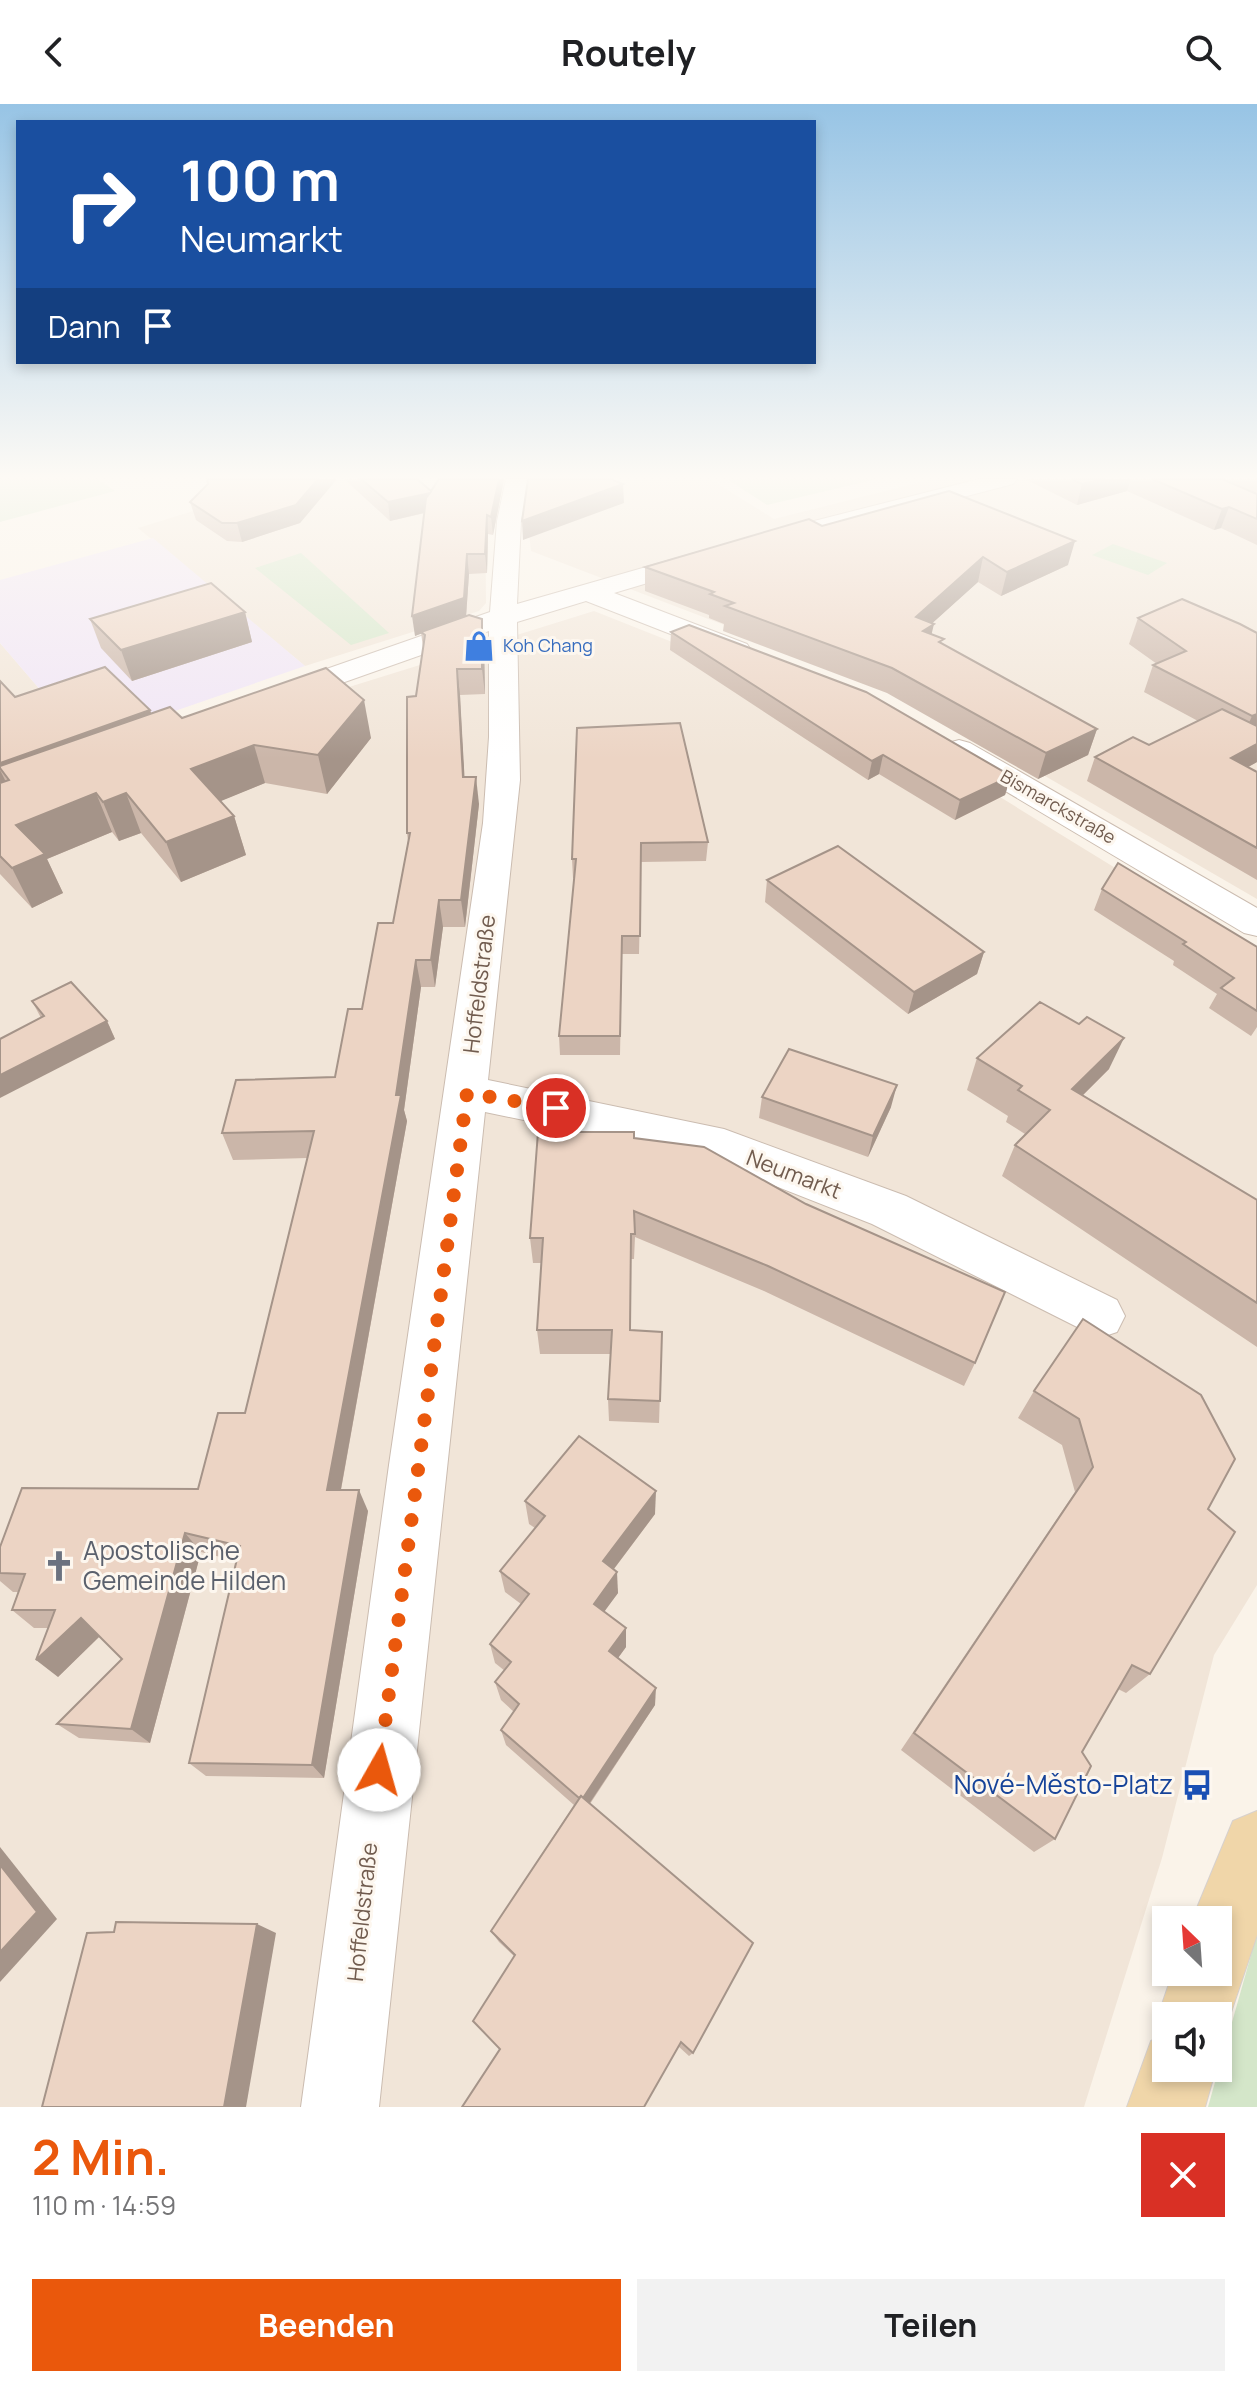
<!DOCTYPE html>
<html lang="de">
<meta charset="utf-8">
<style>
body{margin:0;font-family:Manrope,sans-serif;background:#f2f2f2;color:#202124;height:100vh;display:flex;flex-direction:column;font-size:30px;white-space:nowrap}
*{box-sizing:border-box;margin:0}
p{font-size:26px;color:#757577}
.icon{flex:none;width:44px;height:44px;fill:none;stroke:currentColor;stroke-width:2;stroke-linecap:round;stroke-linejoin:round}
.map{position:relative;height:2003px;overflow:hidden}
.side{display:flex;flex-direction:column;background:#fff;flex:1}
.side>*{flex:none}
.hud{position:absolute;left:16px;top:16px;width:800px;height:244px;border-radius:0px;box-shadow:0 4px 12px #0003;background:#1a4fa0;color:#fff;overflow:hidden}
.needle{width:52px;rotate:335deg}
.fabs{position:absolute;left:1152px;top:1802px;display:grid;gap:16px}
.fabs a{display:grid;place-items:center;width:80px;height:80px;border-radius:0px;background:#fff;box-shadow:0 4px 12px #0003;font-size:40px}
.pin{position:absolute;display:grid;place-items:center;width:68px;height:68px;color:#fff;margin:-34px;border:4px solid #fff;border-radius:50%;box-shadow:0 2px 8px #0007}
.me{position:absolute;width:88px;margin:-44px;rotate:7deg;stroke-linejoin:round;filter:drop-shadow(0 0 6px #0008)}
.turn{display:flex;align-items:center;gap:28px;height:168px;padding:0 32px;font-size:36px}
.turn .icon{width:104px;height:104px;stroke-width:2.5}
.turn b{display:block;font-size:56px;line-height:68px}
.then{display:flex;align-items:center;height:76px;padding:0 32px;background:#0003;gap:16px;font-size:30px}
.round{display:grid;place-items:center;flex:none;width:84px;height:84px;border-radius:0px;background:#f2f2f2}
.overview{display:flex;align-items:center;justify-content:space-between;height:136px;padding:0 32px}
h1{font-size:48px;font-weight:700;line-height:60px;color:#ea580c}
.action{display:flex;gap:16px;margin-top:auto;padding:16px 32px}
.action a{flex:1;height:92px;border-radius:0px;background:#ea580c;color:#fff;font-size:32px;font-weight:700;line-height:92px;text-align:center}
.action a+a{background:#f2f2f2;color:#202124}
header{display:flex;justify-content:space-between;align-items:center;height:104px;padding:0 32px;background:#fff;font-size:36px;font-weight:700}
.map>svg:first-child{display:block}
.residential{fill:#f1e5d8}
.education{fill:#f0e5f6}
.green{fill:#d4e6c9}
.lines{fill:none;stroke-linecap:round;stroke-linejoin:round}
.street-casing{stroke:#cbbcb0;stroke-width:2}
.primary-casing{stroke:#d7d1ce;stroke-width:2}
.street{fill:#fff;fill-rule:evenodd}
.primary{fill:#f0d6a9;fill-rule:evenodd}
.wall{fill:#cbb6a9}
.shaded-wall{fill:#a59489}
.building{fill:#ecd4c4;stroke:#a59489;stroke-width:2}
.route{stroke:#ea580c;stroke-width:14;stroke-dasharray:0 25.2}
.labels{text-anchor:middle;stroke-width:6;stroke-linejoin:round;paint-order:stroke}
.far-shop-label{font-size:18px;fill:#366cbe;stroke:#fdf7ef;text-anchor:start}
.far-street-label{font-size:18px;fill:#715c4f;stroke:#fdf7ef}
.street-label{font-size:22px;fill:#715c4f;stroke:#fdf7ef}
.near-worship-label{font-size:26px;fill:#5b616d;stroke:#fdf7ef;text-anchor:start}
.near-transit-label{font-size:26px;fill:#164399;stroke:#fdf7ef;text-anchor:end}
</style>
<header><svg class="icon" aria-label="back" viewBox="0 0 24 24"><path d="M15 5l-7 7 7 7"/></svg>Routely<svg class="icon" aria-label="search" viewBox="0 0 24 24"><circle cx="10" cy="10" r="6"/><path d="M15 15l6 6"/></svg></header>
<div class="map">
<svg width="1257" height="2003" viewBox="0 0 1257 2003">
<rect width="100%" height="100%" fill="#faf3e9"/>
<g class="residential">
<path d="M297,375H496L485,392L486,499L479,507L305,562L138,424Z"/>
<path d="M547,375H710L774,415L933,375H1257V795L902,589L531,447L527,411Z"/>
<path d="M594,507L886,623L1257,851V1481L1214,1551L1162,1754L1084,2003H0V715L349,583Z"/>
<path d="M0,539L85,638L0,670Z"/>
</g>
<path class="education" d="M153,434L305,562L85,638L0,539V476Z"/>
<g class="green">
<path d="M0,375H98L115,387L0,418Z"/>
<path d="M727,375H877L767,401Z"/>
<path d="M1113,440L1167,459L1148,471L1092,451Z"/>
<path d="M301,449L389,529L351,541L255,464Z"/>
<path d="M1257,1830V2003H1208Z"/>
</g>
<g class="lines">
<defs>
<g id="street">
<path d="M506,375H529L521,417L517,500L702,447L711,450L715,455L711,460L614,489L747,540L751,546L747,552L737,555L727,552L586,497L517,518L520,676L488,976L724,1025L906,1092L1117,1196L1125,1212L1117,1228L1099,1234L872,1120L702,1053L485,1008L379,2003H301L389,1361L483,719L489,633V527L291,597L280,600L269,597L265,591L269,585L490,508L497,417Z"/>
<path d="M979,375H1017L1013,380L764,445L755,442L751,437L755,432Z"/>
<path d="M959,636L970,639L1257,804V832L1244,829L948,653L943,646L948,639Z"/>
</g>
<path id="primary" d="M1257,1707V1831L1221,1938L1218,1940V1912H1166V1964H1216L1205,2003H1127L1151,1937L1166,1931L1158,1912L1173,1868H1218V1816H1192L1233,1717Z"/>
</defs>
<use href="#street" class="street-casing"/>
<use href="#primary" class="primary-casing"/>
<use href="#street" class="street"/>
<use href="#primary" class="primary"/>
</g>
<g class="wall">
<path d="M207,375H337L300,419L242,438L227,437L196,416L190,398L208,380Z"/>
<path d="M344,375H417L431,387L439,375H504L493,431L488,430L487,469L469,470L466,512L484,540L485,590L460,591L464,673L479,700L465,823H443L435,883H421L404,1006L407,1017L341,1386L368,1407L324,1674L206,1672L189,1659L236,1457L201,1448L150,1639L79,1634L57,1620L122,1555L100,1532L58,1573L48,1524H34L12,1506L18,1488H13L0,1477V1443L198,1385L245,1309L307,1054L233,1056L222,1029L335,973L362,905L393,819L408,737L407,729L416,592L423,543L421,529L415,532L425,409L390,417Z"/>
<path d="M1025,375H1257V441L1221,424L1214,426L1127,387L1077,401Z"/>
<path d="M822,422L1068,461L1001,492L978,478L932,519L931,530L943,540L1097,625L1088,651L1038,675L887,589L723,527L724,520L709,514V511L645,487V463Z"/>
<path d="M245,508L252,538L132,577L101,544L90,515Z"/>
<path d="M1138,514L1257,529V658L1248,663L1257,668V776L1087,677L1095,653L1149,641L1198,617L1144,588L1153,561L1157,560L1129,540Z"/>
<path d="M671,528L1011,672L1005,691L955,716L879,670L868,676L670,546Z"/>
<path d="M0,577L15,593L150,606L151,609L182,614L371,634L327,690L265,679L220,697L234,712L246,751L181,778L141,729L119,737L112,728L47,755L63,789L32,804L0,770Z"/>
<path d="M577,624L708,738L706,757L641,758L639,850H622L620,951H560L559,932L574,774H573L572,755Z"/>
<path d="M767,776L984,848L977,870L908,910L765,798Z"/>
<path d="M1102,785L1257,843V923L1251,932L1209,904L1217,890L1173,861L1174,857L1094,806Z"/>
<path d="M32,897L107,917L115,935L41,914Z"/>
<path d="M1079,920L1109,965L1083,991L1257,1096V1243L1002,1072L1015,1041L1025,1030L1006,1018L1008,1012L967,986L977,954Z"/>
<path d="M762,993L891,1003L868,1053L759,1014Z"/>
<path d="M634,1034L975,1259L964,1282L764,1187L635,1133L634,1155H631L630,1226L662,1228L659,1319L609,1317L608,1295L611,1250H540L537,1226L541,1159H533L530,1134Z"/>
<path d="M1083,1215L1208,1405L1150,1570L1126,1589L1118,1585L1082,1648L1055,1735L1034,1748L901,1646L1075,1388L1062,1341L1018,1314L1034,1287Z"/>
<path d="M525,1397L655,1410L614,1465L618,1489L604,1507L626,1524V1543L618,1554L655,1601L590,1700L693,1949L689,1952L678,1942L500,1945L514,1852L499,1838L491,1827L574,1701L506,1641L501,1626L514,1608L501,1596L495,1578L505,1567L495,1559L490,1540L521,1500L505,1488L500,1467L535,1424L529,1420Z"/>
</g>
<g class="shaded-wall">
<path d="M318,375H337L300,419L242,438L237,419Z"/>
<path d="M499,375H504L493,431L491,413Z"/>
<path d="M1103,375H1131L1127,387L1077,401L1082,380Z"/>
<path d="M623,380L624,399L523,436L522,417Z"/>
<path d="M430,389L432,407L390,417L388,398Z"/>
<path d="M1229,403L1221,424L1214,426L1222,405Z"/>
<path d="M487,411L488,430L487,469L485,450Z"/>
<path d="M1075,437L1068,461L1001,492L1007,468Z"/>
<path d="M467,450L469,470L466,513L415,532L412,512Z"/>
<path d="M983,453L978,478L927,524L934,520L928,545L916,513Z"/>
<path d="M245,508L252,538L132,577L121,546Z"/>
<path d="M482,515L484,540L485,590L482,565Z"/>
<path d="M457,565L460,591L466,700L463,673Z"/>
<path d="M364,596L371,634L327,690L318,651Z"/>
<path d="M150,606L156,624L0,664V659Z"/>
<path d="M1257,610V630L1240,639L1252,612Z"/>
<path d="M1097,625L1088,651L1038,675L1046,649Z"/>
<path d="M1257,640V658L1220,679L1231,654Z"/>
<path d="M254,641L265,679L204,704L191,665Z"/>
<path d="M883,651L879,670L868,676L872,657Z"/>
<path d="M0,666L6,678L0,680Z"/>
<path d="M1011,672L1005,691L955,716L960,696Z"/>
<path d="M476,673L479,700L465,823L461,796Z"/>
<path d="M96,689L112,728L47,755L63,789L32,804L12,764L16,721Z"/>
<path d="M126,689L141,729L119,737L103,698Z"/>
<path d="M234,712L246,751L181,778L166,738Z"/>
<path d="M439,796L443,823L435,883L431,856Z"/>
<path d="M984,848L977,870L908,910L914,888Z"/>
<path d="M416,856L421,883L404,1006L407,1017L337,1407L327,1386L396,991Z"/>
<path d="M107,917L115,935L0,994V971Z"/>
<path d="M1124,934L1109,965L1058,1016L1072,985Z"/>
<path d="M897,981L891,1003L868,1053L873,1032Z"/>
<path d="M359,1386L368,1407L324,1674L312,1661Z"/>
<path d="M656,1387L655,1410L604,1478L603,1457Z"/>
<path d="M185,1429L201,1448L150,1639L131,1625Z"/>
<path d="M617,1468L618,1489L596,1519L594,1500Z"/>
<path d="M81,1514L101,1531L58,1573L36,1556Z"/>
<path d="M626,1524V1543L610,1565L609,1547Z"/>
<path d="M656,1584L655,1601L583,1709L581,1696Z"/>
<path d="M0,1743L57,1815L0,1878Z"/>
<path d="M257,1820L276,1829L246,2003H224Z"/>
</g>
<g class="building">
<path d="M207,375H318L296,401L237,419H222L190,398L208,380Z"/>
<path d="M361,375H417L431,387L439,375H499L491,413L487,411L485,450H467L464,494L412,512L426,394L430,389L388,398Z"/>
<path d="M528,375H611L623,380L522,417Z"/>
<path d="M1072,375H1103L1082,380Z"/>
<path d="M1152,375H1222L1257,390V415L1229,403L1222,405Z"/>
<path d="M949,387L1075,437L1007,468L983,453L916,513L934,520L923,527L944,535L939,538L1097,625L1046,649L892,564L725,502L734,499L710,490L714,488L645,463L809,415L822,422Z"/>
<path d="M211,479L245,508L121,546L90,515Z"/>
<path d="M1182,495L1240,520L1257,529V610L1252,612L1153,561L1186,547L1138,514Z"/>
<path d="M469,511L482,515V565H457L463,673H476L461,796H439L431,856H416L396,991H401L327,1386H359L312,1661L189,1659L240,1442L185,1429L131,1625L57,1620L122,1555L81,1514L36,1556L55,1506H12L25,1470L0,1469V1443L22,1384L198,1385L218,1309H245L314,1027L222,1029L236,976L335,973L348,905H362L378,819H393L410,729H407V593L416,592L425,531L421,528Z"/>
<path d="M689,521L866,588L1011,672L960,696L883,651L872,657L671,528Z"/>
<path d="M105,563L150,606L0,659V577L15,593Z"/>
<path d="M326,564L364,596L318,651L254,641L191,665L234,712L166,738L126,689L103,698L96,689L16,721L45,750L12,764L0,752V679L9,676L0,664V662L170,603L182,614Z"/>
<path d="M1222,605L1257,622V640L1231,654L1257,668V744L1095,653L1133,633L1149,641Z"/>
<path d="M680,619L708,738L641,739L640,832H622L620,932H559L576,755H572L577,624Z"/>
<path d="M838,742L984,848L914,888L767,776Z"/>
<path d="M1118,759L1257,843V907L1221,884L1234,874L1183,840L1186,838L1102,785Z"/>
<path d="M71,878L107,917L0,971V935L44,912L32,897Z"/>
<path d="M1040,898L1079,920L1087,913L1124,934L1072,985L1257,1096V1199L1015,1041L1050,1006L1018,986L1022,982L977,954Z"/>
<path d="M789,945L897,981L873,1032L762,993Z"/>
<path d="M538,1028H634V1034L704,1043L806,1100L1005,1188L975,1259L768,1162L634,1107L635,1130H631L630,1226L662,1228L660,1297L608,1295L612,1226H537L543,1134H530Z"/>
<path d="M1083,1215L1201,1291L1235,1355L1208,1405L1235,1428L1150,1570L1132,1561L1082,1648L1091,1662L1055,1735L914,1629L1093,1363L1079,1315L1034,1287Z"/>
<path d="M579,1332L656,1387L603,1457L617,1468L594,1500L626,1524L609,1547L656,1584L583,1694L581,1692L579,1694L501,1626L519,1600L495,1578L511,1558L490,1540L529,1490L500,1467L545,1412L525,1397Z"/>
<path d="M581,1692L753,1839L693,1949L681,1938L644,2003H462L500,1945L473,1917L515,1851L491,1827Z"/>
<path d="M0,1761L37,1808L0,1848Z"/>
<path d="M116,1818L257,1820L224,2003H42L87,1829L114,1828Z"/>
</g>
<linearGradient id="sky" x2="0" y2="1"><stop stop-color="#97c4e5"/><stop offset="0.57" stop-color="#fdfaf5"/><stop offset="1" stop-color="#fdfaf5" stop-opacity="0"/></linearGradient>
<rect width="1257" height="655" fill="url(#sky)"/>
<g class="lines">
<path class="route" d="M379,1666L467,989L556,1004"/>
</g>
<defs>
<symbol id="shop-bare" viewBox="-9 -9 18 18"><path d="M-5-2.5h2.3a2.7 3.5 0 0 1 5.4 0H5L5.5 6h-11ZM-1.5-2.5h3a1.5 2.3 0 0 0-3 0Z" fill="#3f7fe0" stroke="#fdf7ef" stroke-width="2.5" paint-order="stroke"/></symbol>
<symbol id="church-bare" viewBox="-9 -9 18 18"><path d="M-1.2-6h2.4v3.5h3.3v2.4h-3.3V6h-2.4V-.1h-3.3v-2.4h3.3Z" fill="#6b7280" stroke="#fdf7ef" stroke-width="2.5" paint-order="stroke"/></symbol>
<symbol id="bus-bare" viewBox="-9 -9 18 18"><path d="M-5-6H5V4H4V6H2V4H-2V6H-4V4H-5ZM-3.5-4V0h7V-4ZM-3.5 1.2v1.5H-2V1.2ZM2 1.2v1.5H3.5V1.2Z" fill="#1a4fb4" stroke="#fdf7ef" stroke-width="2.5" paint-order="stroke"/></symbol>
</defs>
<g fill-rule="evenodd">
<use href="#shop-bare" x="457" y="520" width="44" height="44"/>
<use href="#church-bare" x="37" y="1440" width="44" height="44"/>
<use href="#bus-bare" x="1175" y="1659" width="44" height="44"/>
</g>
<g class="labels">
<g class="far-shop-label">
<text x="503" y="548">Koh Chang</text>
</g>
<g class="far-street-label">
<text transform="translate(1058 703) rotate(30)" y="6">Bismarckstraße</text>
</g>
<g class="street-label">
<text transform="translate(479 880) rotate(-83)" y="8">Hoffeldstraße</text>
<text transform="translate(794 1070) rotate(21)" y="8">Neumarkt</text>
<text transform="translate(362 1808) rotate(-84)" y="8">Hoffeldstraße</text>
</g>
<g class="near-worship-label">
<text x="83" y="1456">Apostolische<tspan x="83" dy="30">Gemeinde Hilden</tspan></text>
</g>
<g class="near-transit-label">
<text x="1173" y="1690">Nové-Město-Platz</text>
</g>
</g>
</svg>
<div class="fabs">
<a><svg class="needle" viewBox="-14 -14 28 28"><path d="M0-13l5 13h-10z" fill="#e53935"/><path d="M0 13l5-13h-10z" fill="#757577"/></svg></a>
<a><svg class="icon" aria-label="sound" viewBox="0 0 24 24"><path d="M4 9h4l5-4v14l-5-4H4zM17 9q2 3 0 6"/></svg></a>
</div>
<div class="pin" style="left:556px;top:1004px;background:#d93025"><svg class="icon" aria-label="arrive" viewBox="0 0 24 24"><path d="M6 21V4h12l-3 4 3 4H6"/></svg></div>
<svg class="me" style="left:379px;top:1666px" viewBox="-20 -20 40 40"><circle r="19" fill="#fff"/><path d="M0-13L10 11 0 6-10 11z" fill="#ea580c"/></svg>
<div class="hud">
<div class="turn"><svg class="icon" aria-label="right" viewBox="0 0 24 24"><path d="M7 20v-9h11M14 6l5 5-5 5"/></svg><div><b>100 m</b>Neumarkt</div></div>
<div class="then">Dann<svg class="icon" aria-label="arrive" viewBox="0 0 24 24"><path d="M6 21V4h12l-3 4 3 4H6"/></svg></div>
</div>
</div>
<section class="side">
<div class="overview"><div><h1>2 Min.</h1><p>110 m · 14:59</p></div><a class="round" style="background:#d93025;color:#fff"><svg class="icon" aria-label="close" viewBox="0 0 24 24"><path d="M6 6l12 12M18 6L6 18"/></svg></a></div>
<div class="action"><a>Beenden</a><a>Teilen</a></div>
</section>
